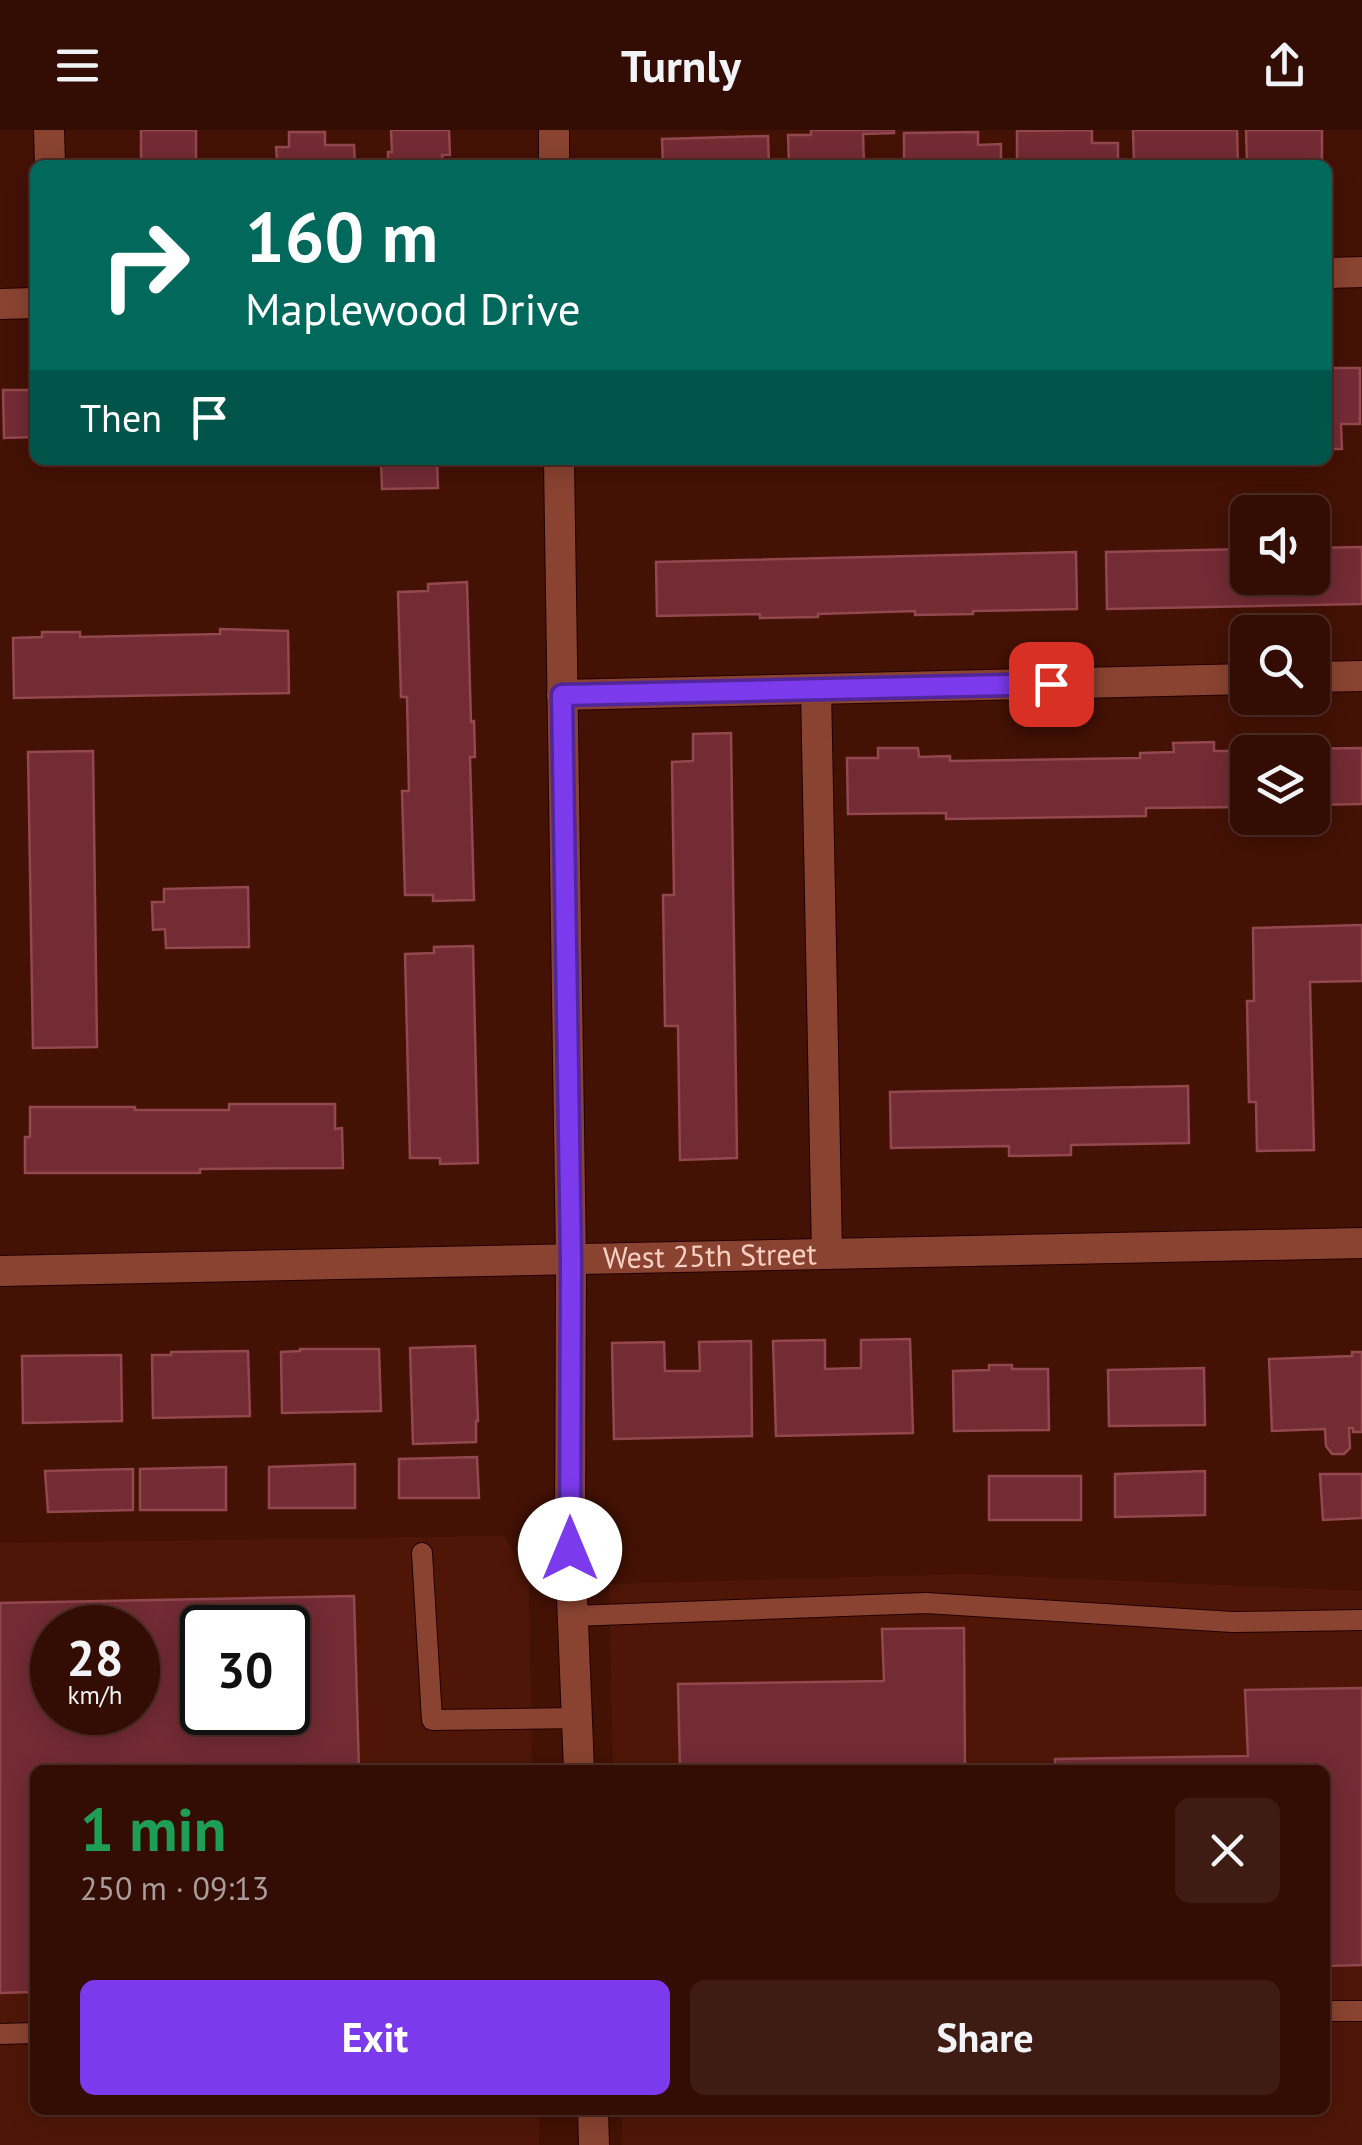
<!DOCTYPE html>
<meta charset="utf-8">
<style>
body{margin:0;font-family:"PT Sans",sans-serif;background:#3e1b13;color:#f1f3f6;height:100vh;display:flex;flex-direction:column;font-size:38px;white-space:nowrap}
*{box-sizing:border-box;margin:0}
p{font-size:32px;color:#a99c9a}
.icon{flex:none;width:55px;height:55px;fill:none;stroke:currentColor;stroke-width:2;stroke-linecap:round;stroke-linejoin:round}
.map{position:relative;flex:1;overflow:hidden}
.sheet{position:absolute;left:30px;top:1635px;width:1300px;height:350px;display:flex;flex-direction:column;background:#330d04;border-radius:15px;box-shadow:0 5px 25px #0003,0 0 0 2px #4e2d26}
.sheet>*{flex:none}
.guide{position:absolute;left:30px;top:30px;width:1302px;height:305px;border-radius:15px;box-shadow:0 5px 25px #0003,0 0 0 2px #4e2d26;background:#00695c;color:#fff;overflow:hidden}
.tools{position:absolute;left:1230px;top:365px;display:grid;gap:20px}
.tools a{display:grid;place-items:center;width:100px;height:100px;border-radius:15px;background:#330d04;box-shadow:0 5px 25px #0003,0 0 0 2px #4e2d26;font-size:50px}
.speed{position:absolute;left:30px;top:1475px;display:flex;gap:20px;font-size:50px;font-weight:700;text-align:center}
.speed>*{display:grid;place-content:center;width:130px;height:130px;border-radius:50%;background:#330d04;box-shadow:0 5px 25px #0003,0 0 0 2px #4e2d26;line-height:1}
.speed small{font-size:25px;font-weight:400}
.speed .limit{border:5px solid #111;border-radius:15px;background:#fff;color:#111}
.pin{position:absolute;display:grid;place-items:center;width:85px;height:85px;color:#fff;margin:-42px;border-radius:20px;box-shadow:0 5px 15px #0006}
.me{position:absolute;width:110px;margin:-55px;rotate:0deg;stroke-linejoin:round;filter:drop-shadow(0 0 8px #0008)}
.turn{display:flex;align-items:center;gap:35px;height:210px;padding:0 50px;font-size:45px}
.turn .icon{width:130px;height:130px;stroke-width:2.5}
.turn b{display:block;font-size:70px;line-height:85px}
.then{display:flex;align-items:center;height:95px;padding:0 50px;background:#0003;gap:20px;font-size:38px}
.round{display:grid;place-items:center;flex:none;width:105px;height:105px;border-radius:15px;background:#3e1b13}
.head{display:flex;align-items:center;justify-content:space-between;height:170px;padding:0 50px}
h1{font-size:60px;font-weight:700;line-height:75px;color:#1e9e55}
.cta{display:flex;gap:20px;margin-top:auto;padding:20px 50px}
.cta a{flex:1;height:115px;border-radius:15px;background:#7c3aed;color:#fff;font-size:40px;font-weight:700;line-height:115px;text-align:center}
.cta a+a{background:#3e1b13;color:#f1f3f6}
header{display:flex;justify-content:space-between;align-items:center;height:130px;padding:0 50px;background:#330d04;font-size:45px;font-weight:700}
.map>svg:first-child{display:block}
.built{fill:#4f1607;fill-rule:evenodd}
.building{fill:#732b34;stroke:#93474e;stroke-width:2.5;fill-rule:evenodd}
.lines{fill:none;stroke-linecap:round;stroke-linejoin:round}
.lane-casing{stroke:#220200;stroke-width:22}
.street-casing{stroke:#220200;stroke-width:32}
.secondary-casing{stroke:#220200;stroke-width:32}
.lane{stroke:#8a4331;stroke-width:20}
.street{stroke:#8a4331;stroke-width:30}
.secondary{stroke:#8a4331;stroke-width:30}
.route-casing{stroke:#51269a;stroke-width:25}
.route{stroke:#7c3aed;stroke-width:18}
.labels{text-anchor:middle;stroke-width:10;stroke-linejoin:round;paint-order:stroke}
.street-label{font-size:30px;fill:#fad0c4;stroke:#1f0401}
</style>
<header><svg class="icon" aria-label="menu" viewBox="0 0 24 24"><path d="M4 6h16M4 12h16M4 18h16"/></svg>Turnly<svg class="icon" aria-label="share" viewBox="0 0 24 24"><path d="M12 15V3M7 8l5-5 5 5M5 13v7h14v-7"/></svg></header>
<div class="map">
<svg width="1362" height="2015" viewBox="0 0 1362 2015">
<rect width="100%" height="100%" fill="#441105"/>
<g class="built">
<path d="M505,1406L529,1450L532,1640H35V1980H539V2015H0V1413ZM52,1498H138V1582H52ZM202,1498H288V1582H202Z"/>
<path d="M965,1444L1362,1461V2015H622V1980H1325V1640H613L609,1454Z"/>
</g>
<g class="building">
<rect x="141" y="0" width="55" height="35"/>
<path d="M391,0H449L450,25H442L443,35H388V22H392Z"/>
<path d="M811,0H894V3L863,4L864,35H789L788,5H811Z"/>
<path d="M1092,0V13H1118V35H1017V1Z"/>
<path d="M1133,0H1237L1238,35H1134Z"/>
<path d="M1246,0H1322V35H1247Z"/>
<path d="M289,2H325V15H354L355,35H241V31L277,30L276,17H289Z"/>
<path d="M978,2V15L1001,14V35H904V3Z"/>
<path d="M768,6L769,35H663L662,9Z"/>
<path d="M1328,238H1360V294H1341L1342,319H1328Z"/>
<path d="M3,260H35V307L4,308Z"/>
<path d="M381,330H437L438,358L382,359Z"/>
<path d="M1362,417V474L1107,479L1106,422L1248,419V448H1312V418Z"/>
<path d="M1076,422L1077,479L973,481V484L915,485V481L818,484V487L760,488V484L657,486L656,432Z"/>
<path d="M467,452L471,592L474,591L475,627H470L474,770L433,771V765H405L402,661H409L407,567H401L398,462L428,461V454Z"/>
<path d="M220,499L288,501L289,563L14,568L13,508L42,507V502H80V507L220,504Z"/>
<path d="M731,603L737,1028L680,1030L678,896H665L663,765H674L672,632L693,631V604Z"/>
<path d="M1214,612V621H1244L1245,677L1146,678V686L946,689V683L848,684L847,628H878V618H918L919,627L950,626V631L1140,628V623L1174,622L1173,613Z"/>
<path d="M1362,618V674L1312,675V622H1290V619Z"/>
<path d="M93,621L97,917L33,918L28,622Z"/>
<path d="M248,757L249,817L166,818L165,799L153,800L152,772H164V759Z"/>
<path d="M1362,795V851L1310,852L1314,1020L1257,1021L1256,972H1249L1247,871H1254L1253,798Z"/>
<path d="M473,816L478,1033L440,1034V1028H410L405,824L434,823V817Z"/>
<path d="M1188,956L1189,1013L1071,1015V1025L1009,1026V1016L891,1018L890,962Z"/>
<path d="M229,974H335V999L342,998L343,1038L200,1039V1043H25V1007H30V977H135V980H229Z"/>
<path d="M910,1209L913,1303L776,1306L773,1211L825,1210V1239L861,1238V1210Z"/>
<path d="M751,1211L752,1306L614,1309L612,1213L664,1212L665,1241H700L699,1212Z"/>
<path d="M475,1216L478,1291H476V1312L413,1314L410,1218Z"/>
<path d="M300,1219H379L381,1281L282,1283L281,1222L300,1221Z"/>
<path d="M248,1221L250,1286L153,1288L152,1225H171V1222Z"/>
<path d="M1352,1222H1362V1302H1353V1298H1349L1350,1318L1344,1324H1332L1326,1316L1325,1299L1272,1301L1269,1229L1352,1226Z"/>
<path d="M121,1225L122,1291L23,1293L22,1226Z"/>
<path d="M989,1235H1012V1239H1048L1049,1300L954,1301L953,1241L989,1240Z"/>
<path d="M1204,1238L1205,1295L1109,1296L1108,1240Z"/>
<path d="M477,1327L479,1368H399V1329Z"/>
<path d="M355,1334V1378H269V1337Z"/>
<path d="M226,1337V1380H140V1339Z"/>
<path d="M133,1339V1380L48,1382L45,1341Z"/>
<path d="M1205,1341V1385L1115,1387V1344Z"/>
<path d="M1320,1344H1362V1388L1323,1390Z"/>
<rect x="989" y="1346" width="92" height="44"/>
<path d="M354,1466L359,1640H35V1862L0,1863V1473ZM52,1498H138V1582H52ZM202,1498H288V1582H202Z"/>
<path d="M964,1498L965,1640H680L678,1554L884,1551L882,1499Z"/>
<path d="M1362,1558V1835L1325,1836V1640H1055V1629L1248,1626L1245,1560Z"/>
</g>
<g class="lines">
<defs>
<g id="lane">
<path d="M422,1423L432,1590L577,1588"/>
<path d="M573,1486L926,1473L1232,1492L1362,1490"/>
<path d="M1325,1881H1362"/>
<path d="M0,1904L35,1903"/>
</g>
<g id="street">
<path d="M49,0L50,35"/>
<path d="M554,0V35"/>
<path d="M1328,143L1362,142"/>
<path d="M0,174L35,173"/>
<path d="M559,330L571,1130L570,1419L579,1640"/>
<path d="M1312,547L1362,546"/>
<path d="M816,559L827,1124"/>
<path d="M562,565L1248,549"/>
<path d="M593,1980L594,2015"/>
</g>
<g id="secondary">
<path id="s1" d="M0,1141L1362,1113"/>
</g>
</defs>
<use href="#lane" class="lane-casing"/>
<use href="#street" class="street-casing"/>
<use href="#secondary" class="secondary-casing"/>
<use href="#lane" class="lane"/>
<use href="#street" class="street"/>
<use href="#secondary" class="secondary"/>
</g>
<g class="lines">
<defs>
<path id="route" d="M570,1419L571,1130L562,565L1051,554"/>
</defs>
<use href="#route" class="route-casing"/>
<use href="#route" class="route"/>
</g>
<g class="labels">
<g class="street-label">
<text dy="10" stroke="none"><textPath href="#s1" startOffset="710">West 25th Street</textPath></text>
</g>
</g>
</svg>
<div class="tools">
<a><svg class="icon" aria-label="sound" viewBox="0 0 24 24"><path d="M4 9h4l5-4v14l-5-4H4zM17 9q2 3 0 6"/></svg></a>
<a><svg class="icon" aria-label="search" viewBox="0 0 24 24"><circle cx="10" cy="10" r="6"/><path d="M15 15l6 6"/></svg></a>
<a><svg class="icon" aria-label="layers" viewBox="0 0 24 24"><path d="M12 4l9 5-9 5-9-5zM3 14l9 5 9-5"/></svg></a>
</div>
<div class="speed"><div>28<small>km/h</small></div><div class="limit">30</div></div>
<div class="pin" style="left:1051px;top:554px;background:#d93025"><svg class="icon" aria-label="arrive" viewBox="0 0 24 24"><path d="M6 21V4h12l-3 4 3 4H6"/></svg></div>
<svg class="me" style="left:570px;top:1419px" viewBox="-20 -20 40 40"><circle r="19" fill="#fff"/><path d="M0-13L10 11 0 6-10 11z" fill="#7c3aed"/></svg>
<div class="guide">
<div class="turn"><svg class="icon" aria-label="right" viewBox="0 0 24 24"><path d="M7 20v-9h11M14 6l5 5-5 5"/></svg><div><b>160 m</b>Maplewood Drive</div></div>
<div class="then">Then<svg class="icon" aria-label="arrive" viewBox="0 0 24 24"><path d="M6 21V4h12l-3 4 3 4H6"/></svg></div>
</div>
<section class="sheet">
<div class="head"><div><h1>1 min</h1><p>250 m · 09:13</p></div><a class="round"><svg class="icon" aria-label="close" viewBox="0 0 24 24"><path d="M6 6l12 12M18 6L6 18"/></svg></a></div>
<div class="cta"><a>Exit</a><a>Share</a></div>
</section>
</div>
